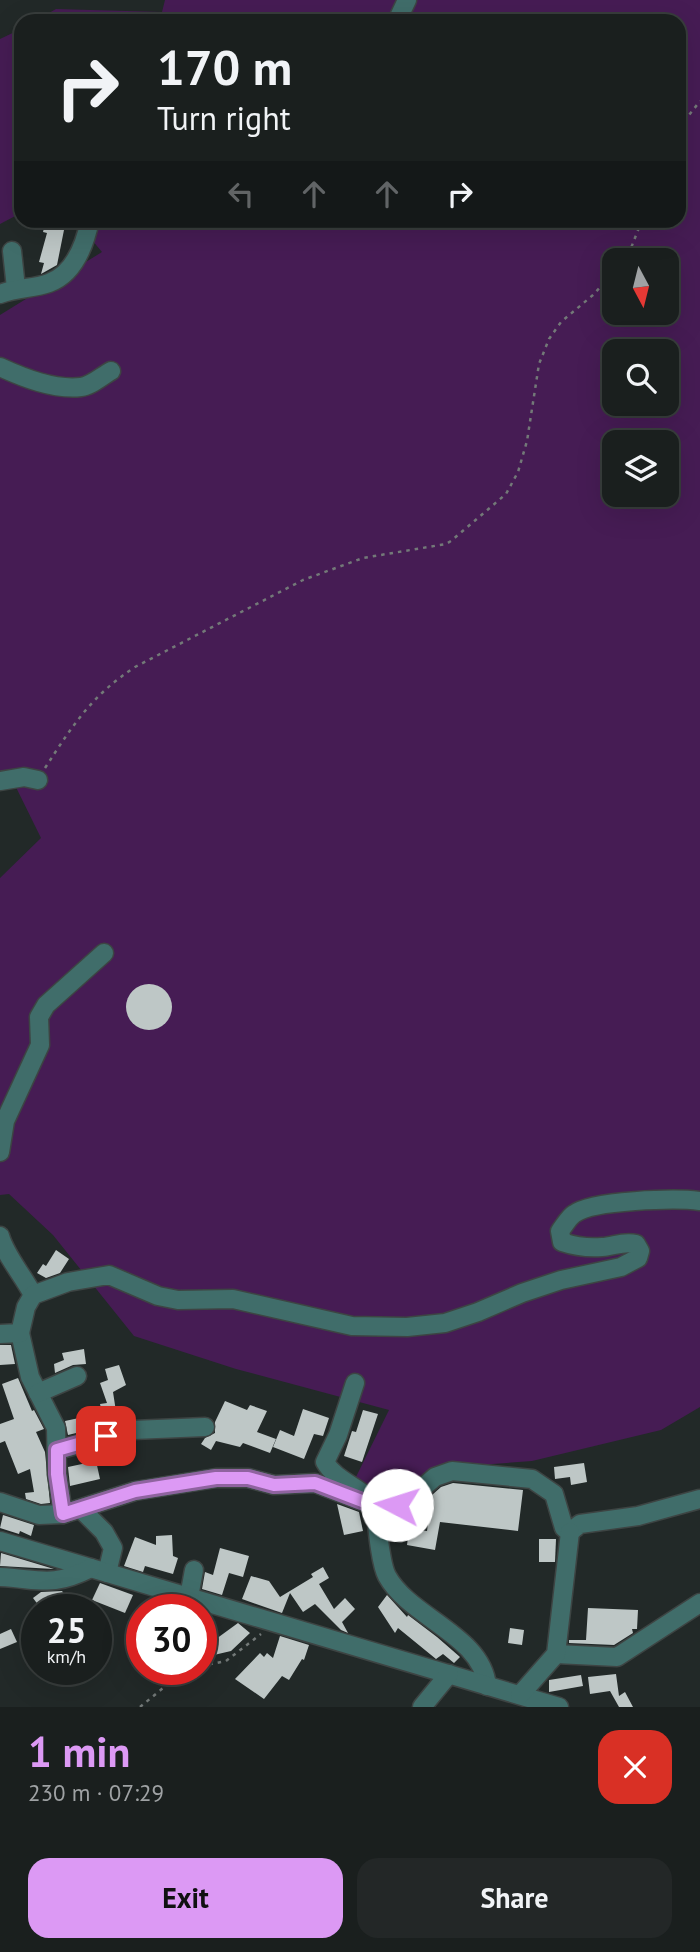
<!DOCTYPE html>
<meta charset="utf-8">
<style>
body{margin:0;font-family:"PT Sans",sans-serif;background:#232727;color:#f1f3f6;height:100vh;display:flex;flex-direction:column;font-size:26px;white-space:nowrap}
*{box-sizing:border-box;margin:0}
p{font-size:23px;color:#9fa2a4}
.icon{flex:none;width:38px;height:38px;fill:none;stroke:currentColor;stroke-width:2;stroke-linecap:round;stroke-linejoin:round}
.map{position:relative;height:1707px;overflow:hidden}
.details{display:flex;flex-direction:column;background:#1a1f1e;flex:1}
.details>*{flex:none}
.banner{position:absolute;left:14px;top:14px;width:672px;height:214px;border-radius:21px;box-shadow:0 7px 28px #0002,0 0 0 2px #383d3c;background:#1a1f1e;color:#f1f3f6;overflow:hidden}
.needle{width:46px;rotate:173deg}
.tools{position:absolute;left:602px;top:248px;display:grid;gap:14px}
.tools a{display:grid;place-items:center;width:77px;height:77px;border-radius:14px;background:#1a1f1e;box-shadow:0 7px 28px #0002,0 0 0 2px #383d3c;font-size:35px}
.speed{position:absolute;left:21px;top:1594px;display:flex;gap:14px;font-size:35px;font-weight:700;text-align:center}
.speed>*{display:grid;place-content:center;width:91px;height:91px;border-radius:50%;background:#1a1f1e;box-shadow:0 7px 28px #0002,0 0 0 2px #383d3c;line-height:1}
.speed small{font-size:18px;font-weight:400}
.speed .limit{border:10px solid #d22;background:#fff;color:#111}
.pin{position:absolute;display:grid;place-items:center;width:60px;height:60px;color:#fff;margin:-30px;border-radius:14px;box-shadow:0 4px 10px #0006}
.me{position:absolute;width:77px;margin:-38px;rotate:275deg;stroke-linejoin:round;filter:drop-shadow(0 0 5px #0008)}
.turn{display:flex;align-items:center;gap:24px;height:147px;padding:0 28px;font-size:32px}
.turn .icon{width:91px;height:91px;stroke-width:2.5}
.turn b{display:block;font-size:49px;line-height:60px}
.lanes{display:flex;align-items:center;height:66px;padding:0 28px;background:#0003;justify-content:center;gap:35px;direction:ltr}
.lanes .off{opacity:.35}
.round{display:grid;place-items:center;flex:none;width:74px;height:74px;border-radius:21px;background:#232727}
.summary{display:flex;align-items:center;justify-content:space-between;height:119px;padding:0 28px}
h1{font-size:42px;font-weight:800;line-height:52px;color:#dc99f4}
.cta{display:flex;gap:14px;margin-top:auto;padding:14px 28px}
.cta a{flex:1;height:80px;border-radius:21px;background:#dc99f4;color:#111;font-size:28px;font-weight:800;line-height:80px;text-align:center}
.cta a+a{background:#232727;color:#f1f3f6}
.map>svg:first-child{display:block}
.green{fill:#461c54;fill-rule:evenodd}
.building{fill:#bec7c6}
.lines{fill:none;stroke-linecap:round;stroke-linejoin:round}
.minor-casing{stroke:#3d4443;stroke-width:21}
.path{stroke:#737978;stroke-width:2.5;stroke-dasharray:3.5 5;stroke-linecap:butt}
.minor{stroke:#406d6a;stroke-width:18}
.route-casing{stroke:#8f639f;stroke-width:18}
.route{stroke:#dc99f4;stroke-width:12}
</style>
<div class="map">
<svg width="700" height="1707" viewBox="0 0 700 1707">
<rect width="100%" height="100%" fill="#222928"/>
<g class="green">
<path d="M165,0H700V1407L661,1430L532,1461L451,1467L383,1503L354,1481L389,1410L236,1369L134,1336L53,1235L9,1194L0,1195V878L41,838L9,773L0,777V315L102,252L76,221L679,220V21H35L56,9L162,12ZM614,261H667V313H614ZM614,352H667V404H614ZM614,443H667V495H614Z"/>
<path d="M21,29V213L0,224V39Z"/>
</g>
<g class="building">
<path d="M46,220H66L57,265L41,274L44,263L39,262L47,233L43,232Z"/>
<circle cx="149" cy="1007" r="23"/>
<path d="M56,1250L69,1259L60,1273L46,1278L37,1273L43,1264L46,1266Z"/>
<path d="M0,1345H11L15,1364L0,1365Z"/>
<path d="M84,1349L86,1364L73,1365L55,1373L54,1364L64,1360L62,1353Z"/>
<path d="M119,1365L126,1385L113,1392L117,1418L112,1419V1422L96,1425L97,1428L68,1435L65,1421L79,1418L78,1414L101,1408L100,1404L107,1403L100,1383L108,1380L105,1369Z"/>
<path d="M18,1378L32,1411L34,1410L44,1429L36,1432L45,1452L50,1503L41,1504L26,1499L25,1493L34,1492L30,1469L18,1474L5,1441L0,1443V1424L14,1419L2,1384Z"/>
<path d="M225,1401L247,1410L250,1405L267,1411L257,1432L276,1439L270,1453L243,1443L240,1447L216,1441L211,1450L201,1444L205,1438L215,1433V1422Z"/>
<path d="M303,1409L329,1418L323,1436L314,1434L304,1459L273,1447L280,1430L294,1436Z"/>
<path d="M363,1410L378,1414L362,1462L344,1456L352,1431L356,1432Z"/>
<path d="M96,1461L100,1479L70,1486L68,1467Z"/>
<path d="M584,1463L587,1482L571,1485L570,1477L555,1479L554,1467Z"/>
<path d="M453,1483L523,1490L518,1531L440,1522L435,1550L407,1545L409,1529L427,1531L432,1495L441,1487Z"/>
<path d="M337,1504L359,1512L363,1531L344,1535Z"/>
<path d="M3,1515L34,1525L31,1536L20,1531L19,1534L0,1528Z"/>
<path d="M172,1535L173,1556L178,1558L173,1574L145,1566L143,1572L124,1566L135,1537L156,1545V1536Z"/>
<path d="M539,1539H556L555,1562H539Z"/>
<path d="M220,1548L249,1556L243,1577L229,1573L222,1595L202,1589L205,1572L213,1575Z"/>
<path d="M1,1553L54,1569L0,1566Z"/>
<path d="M323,1567L329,1578L319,1584L334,1609L345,1598L355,1609L342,1622L348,1633L341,1630L315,1604L303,1612L290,1593L282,1613L242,1599L251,1576L269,1581L280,1597L313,1577L311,1574Z"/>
<path d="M100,1583L133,1595L125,1613L92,1600Z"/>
<path d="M62,1591L69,1600L55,1610H42L33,1598L41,1592Z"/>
<path d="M387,1595L407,1617L408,1615L437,1637L460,1657L454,1663L443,1654L436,1659L398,1628L395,1633L378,1607Z"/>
<path d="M588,1608L638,1610L637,1629H632L633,1633L614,1645L569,1643V1640H586Z"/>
<path d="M238,1623L250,1633L231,1651L201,1658V1627L214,1624L216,1639Z"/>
<path d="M510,1628L524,1630L522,1645L508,1643Z"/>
<path d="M11,1629L17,1642L0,1649V1634Z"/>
<path d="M280,1636L309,1645L304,1660L302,1659L289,1680L282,1676L264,1699L235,1679L260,1653L264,1657L267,1653L273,1658Z"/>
<path d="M616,1674L619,1696L625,1692L633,1707H619L610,1691L590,1694L588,1677Z"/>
<path d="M581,1675L583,1686L549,1692V1680Z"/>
</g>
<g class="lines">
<defs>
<g id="minor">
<path d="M397,21L407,0"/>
<path d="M12,251L16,288"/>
<path d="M0,294C18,287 33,289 49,283C74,274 85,244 90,220"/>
<path d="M0,367C24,378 54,390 81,387C91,386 102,376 111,371"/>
<path d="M0,781L24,777L38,780"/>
<path d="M0,1152L5,1121L40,1045L39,1017L46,1005L104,953"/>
<path d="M0,1236C6,1257 23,1275 33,1295"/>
<path d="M20,1333L30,1377L56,1428L57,1474L63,1514"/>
<path d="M0,1334L20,1333L26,1307L33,1295L68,1282L109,1275L158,1296L178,1300L233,1299L352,1326L407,1327L445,1323L478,1312L522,1293L561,1280L621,1267L638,1258L640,1251L636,1244C623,1241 615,1246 602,1247C590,1248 574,1246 562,1242L560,1231C564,1226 569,1217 574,1214C592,1200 676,1198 700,1201"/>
<path d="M355,1383L338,1435L325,1462C336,1482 363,1487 375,1506C377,1523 380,1563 387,1576C410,1618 482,1635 487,1686"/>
<path d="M38,1393L77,1376"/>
<path d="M57,1450L133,1430L205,1427"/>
<path d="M0,1502L39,1515L63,1514L135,1491L216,1478H248L274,1485L315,1483L375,1506L397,1505L419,1491L435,1477L452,1471L532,1479L554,1494L564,1528L570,1532L580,1524L638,1516L700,1499"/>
<path d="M81,1509L104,1532L113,1548L107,1573"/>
<path d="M0,1541L559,1707"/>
<path d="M0,1577C41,1579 51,1588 91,1568"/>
<path d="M189,1597L194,1570"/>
<path d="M556,1654L617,1657L700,1603"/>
<path d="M520,1695L556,1654L570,1532"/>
<path d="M422,1707L449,1674"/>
</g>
</defs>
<use href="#minor" class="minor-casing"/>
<g class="path">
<path d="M679,128L700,101"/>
<path d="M622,261L631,248L642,220"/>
<path d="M45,768C73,725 91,696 135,667L303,580L363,558L446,544L451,541L506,494L518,472L527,441L539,364L549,339L561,322L593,295L614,272"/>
<path d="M201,1666L226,1661L261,1634"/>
<path d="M140,1707L185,1670"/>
</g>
<use href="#minor" class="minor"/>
</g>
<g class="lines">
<defs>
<path id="route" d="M106,1436L57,1450V1474L63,1514L135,1491L216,1478H248L274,1485L315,1483L375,1506L397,1505"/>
</defs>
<use href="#route" class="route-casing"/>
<use href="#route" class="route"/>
</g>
</svg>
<div class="tools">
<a><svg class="needle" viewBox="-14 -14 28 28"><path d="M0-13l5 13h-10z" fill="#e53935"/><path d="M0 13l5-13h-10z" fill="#9fa2a4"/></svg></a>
<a><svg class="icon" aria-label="search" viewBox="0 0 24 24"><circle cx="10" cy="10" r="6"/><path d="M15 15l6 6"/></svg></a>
<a><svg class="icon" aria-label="layers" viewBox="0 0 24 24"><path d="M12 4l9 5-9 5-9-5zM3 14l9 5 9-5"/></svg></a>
</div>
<div class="speed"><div>25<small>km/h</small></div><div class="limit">30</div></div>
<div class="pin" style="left:106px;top:1436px;background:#d93025"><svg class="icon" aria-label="arrive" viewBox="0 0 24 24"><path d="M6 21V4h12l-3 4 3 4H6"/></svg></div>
<svg class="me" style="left:397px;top:1505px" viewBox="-20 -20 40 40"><circle r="19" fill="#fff"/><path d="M0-13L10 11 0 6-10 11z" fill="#dc99f4"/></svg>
<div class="banner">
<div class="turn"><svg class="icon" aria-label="right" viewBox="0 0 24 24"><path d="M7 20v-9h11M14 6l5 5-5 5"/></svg><div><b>170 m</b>Turn right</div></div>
<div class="lanes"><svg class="icon off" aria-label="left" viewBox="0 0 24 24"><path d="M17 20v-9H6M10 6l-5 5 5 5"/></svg><svg class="icon off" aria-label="ahead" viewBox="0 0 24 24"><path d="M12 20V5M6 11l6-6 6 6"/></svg><svg class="icon off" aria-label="ahead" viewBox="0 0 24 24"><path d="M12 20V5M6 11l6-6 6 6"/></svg><svg class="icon" aria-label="right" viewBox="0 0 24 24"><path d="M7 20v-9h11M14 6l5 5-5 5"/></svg></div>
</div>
</div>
<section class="details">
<div class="summary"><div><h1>1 min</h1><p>230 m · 07:29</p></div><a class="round" style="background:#d93025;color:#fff"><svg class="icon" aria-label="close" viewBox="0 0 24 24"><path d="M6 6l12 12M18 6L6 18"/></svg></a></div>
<div class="cta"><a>Exit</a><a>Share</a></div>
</section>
